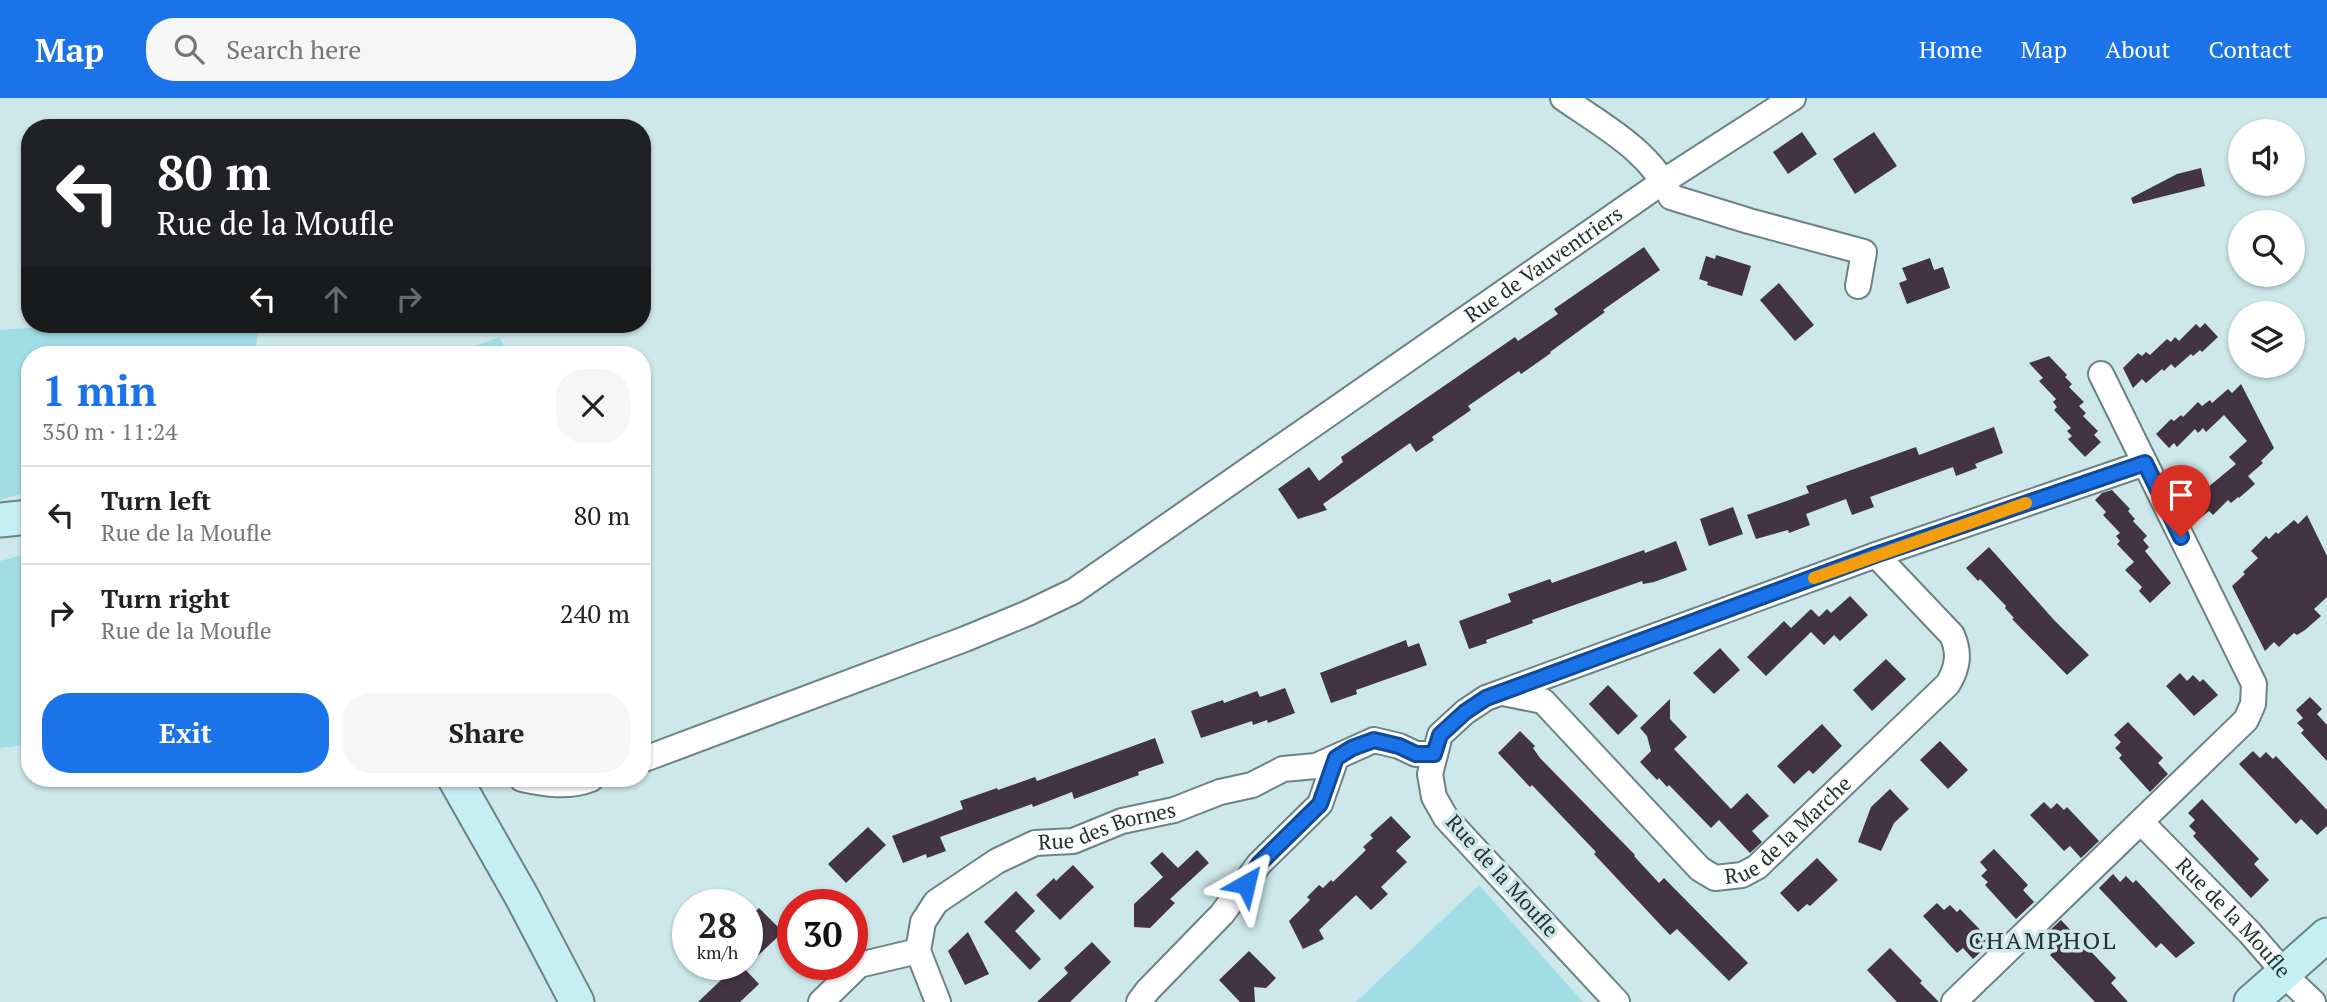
<!DOCTYPE html>
<meta charset="utf-8">
<style>
body{margin:0;font-family:"PT Serif",serif;background:#f6f6f6;color:#222;height:100vh;display:flex;flex-direction:column;font-size:26px;white-space:nowrap}
*{box-sizing:border-box;margin:0}
p{font-size:23px;color:#767676}
.icon{flex:none;width:38px;height:38px;fill:none;stroke:currentColor;stroke-width:2;stroke-linecap:round;stroke-linejoin:round}
.map{position:relative;flex:1;overflow:hidden}
.details{position:absolute;left:21px;top:248px;width:630px;height:441px;display:flex;flex-direction:column;background:#fff;border-radius:28px;box-shadow:0 2px 5px #0004}
.details>*{flex:none}
.banner{position:absolute;left:21px;top:21px;width:630px;height:214px;border-radius:28px;box-shadow:0 2px 5px #0004;background:#202124;color:#fff;overflow:hidden}
.buttons{position:absolute;left:2228px;top:21px;display:grid;gap:14px}
.buttons a{display:grid;place-items:center;width:77px;height:77px;border-radius:50%;background:#fff;box-shadow:0 2px 5px #0004;font-size:35px}
.speed{position:absolute;left:672px;top:791px;display:flex;gap:14px;font-size:35px;font-weight:700;text-align:center}
.speed>*{display:grid;place-content:center;width:91px;height:91px;border-radius:50%;background:#fff;box-shadow:0 2px 5px #0004;line-height:1}
.speed small{font-size:18px;font-weight:400}
.speed .limit{border:10px solid #d22;background:#fff;color:#111}
.pin{position:absolute;display:grid;place-items:center;width:60px;height:60px;color:#fff;margin:-72px -30px;border-radius:50% 50% 50% 0;rotate:-45deg;box-shadow:0 0 7px #0007}
.pin .icon{rotate:45deg}
.me{position:absolute;width:77px;margin:-38px;rotate:37deg;stroke-linejoin:round;filter:drop-shadow(0 0 5px #0008)}
.turn{display:flex;align-items:center;gap:24px;height:147px;padding:0 21px;font-size:32px}
.turn .icon{width:91px;height:91px;stroke-width:2.5}
.turn b{display:block;font-size:49px;line-height:60px}
.lanes{display:flex;align-items:center;height:66px;padding:0 21px;background:#0003;justify-content:center;gap:35px;direction:ltr}
.lanes .off{opacity:.35}
.round{display:grid;place-items:center;flex:none;width:74px;height:74px;border-radius:28px;background:#f6f6f6}
.summary{display:flex;align-items:center;justify-content:space-between;height:119px;padding:0 21px}
h1{font-size:42px;font-weight:700;line-height:52px;color:#1a73e8}
.cta{display:flex;gap:14px;margin-top:auto;padding:14px 21px}
.cta a{flex:1;height:80px;border-radius:28px;background:#1a73e8;color:#fff;font-size:28px;font-weight:700;line-height:80px;text-align:center}
.cta a+a{background:#f6f6f6;color:#222}
ul{padding:0;list-style:none}
li{display:flex;align-items:center;gap:21px;height:98px;padding:0 21px;border-top:2px solid #e0e0e0}
li div{flex:1}
li b{display:block;font-size:26px}
li em{font-style:normal}
header{display:flex;align-items:center;gap:42px;box-sizing:border-box;height:98px;padding:0 35px;background:#1a73e8;color:#fff}
header strong{font-size:33px}
nav{display:flex;gap:38px;margin-inline-start:auto;font-size:24px}
.search{width:490px;height:63px;background:#f6f6f6;display:flex;align-items:center;gap:18px;box-sizing:border-box;padding:0 24px;border-radius:28px;color:#767676;font-size:26px}
.map>svg:first-child{display:block}
.green{fill:#a1dde4}
.building{fill:#423441}
.lines{fill:none;stroke-linecap:round;stroke-linejoin:round}
.minor-casing{stroke:#6b8386;stroke-width:28}
.secondary-casing{stroke:#6b8386;stroke-width:37}
.minor{stroke:#fff;stroke-width:24}
.secondary{stroke:#c6eff3;stroke-width:33}
.route-casing{stroke:#114b97;stroke-width:18}
.route{stroke:#1a73e8;stroke-width:12}
.slow{stroke:#f59e0b;stroke-width:12}
.labels{text-anchor:middle;stroke-width:7;stroke-linejoin:round;paint-order:stroke}
.street-label{font-size:21px;fill:#253031;stroke:#cde7ea}
.quarter-label{font-size:24px;letter-spacing:2px;fill:#253031;stroke:#cde7ea}
</style>
<header>
<strong>Map</strong>
<div class="search"><svg class="icon" aria-label="search" viewBox="0 0 24 24"><circle cx="10" cy="10" r="6"/><path d="M15 15l6 6"/></svg>Search here</div>
<nav><a>Home</a><a>Map</a><a>About</a><a>Contact</a></nav>
</header>
<div class="map">
<svg width="2327" height="904" viewBox="0 0 2327 904">
<rect width="100%" height="100%" fill="#cde7ea"/>
<g class="green">
<path d="M80,226H259L255,257H30V393L0,402V232Z"/>
<path d="M500,239L507,257H449Z"/>
<path d="M20,458L30,459V646L0,650V463Z"/>
<path d="M1479,787L1583,904H1356Z"/>
</g>
<g class="building">
<path d="M1802,34L1817,56L1788,76L1773,54Z"/>
<path d="M1874,34L1897,68L1855,96L1833,61Z"/>
<path d="M2201,70L2205,88L2133,106L2131,100L2177,76Z"/>
<path d="M1644,149L1660,172L1603,212L1605,214L1550,254L1551,255L1521,276L1519,273L1468,308L1471,312L1432,339L1434,342L1416,354L1410,345L1323,406L1327,412L1298,421L1278,391L1309,369L1319,383L1343,364L1341,359L1515,239L1518,243L1558,216L1554,211Z"/>
<path d="M1716,157L1751,168L1742,198L1707,187L1708,184L1699,181L1706,158L1715,161Z"/>
<path d="M1930,160L1934,172L1943,169L1950,190L1907,206L1899,185L1907,182L1902,170Z"/>
<path d="M1779,185L1814,227L1795,243L1760,202Z"/>
<path d="M2205,225L2218,239L2202,254L2200,252L2193,258L2191,256L2175,270L2171,266L2164,273L2162,271L2146,285L2142,281L2133,290L2123,270L2138,255L2142,258L2146,254L2150,257L2167,241L2171,244L2175,239L2179,243L2196,226L2200,230Z"/>
<path d="M2049,258L2067,277L2065,279L2072,286L2069,289L2084,304L2079,308L2086,315L2083,318L2098,333L2094,337L2101,344L2085,359L2068,341L2072,338L2067,333L2071,330L2054,312L2057,309L2053,304L2056,301L2039,283L2043,280L2029,265Z"/>
<path d="M2241,286L2274,350L2261,363L2263,365L2248,378L2255,386L2239,400L2238,399L2231,405L2228,402L2213,417L2209,413L2199,421L2189,401L2204,387L2207,390L2236,366L2229,359L2247,343L2224,317L2206,334L2203,330L2198,335L2195,331L2177,349L2174,345L2169,350L2156,336L2171,321L2174,323L2181,317L2183,319L2198,304L2202,308L2210,302L2212,305L2228,291L2232,295Z"/>
<path d="M1994,329L2003,355L1975,366L1977,370L1956,378L1953,369L1870,399L1874,409L1852,417L1846,401L1806,416L1810,427L1789,435L1788,432L1756,441L1747,417L1809,395L1806,388L1916,349L1919,357Z"/>
<path d="M2112,392L2130,411L2128,413L2135,421L2133,423L2147,438L2143,442L2149,449L2135,463L2145,453L2171,485L2150,505L2139,493L2142,489L2125,472L2134,464L2117,446L2120,443L2116,438L2120,435L2103,417L2106,414L2095,402L2102,395Z"/>
<path d="M1733,409L1743,436L1709,448L1700,421Z"/>
<path d="M2307,417L2327,458V499L2314,511L2321,518L2305,532L2297,537L2294,535L2279,549L2274,544L2265,553L2232,488L2245,476L2243,474L2258,460L2251,453L2266,438L2269,441L2276,434L2278,436L2294,422L2298,426Z"/>
<path d="M1676,443L1687,472L1654,484L1643,486L1642,483L1532,522L1533,525L1486,542L1487,545L1469,551L1459,523L1511,504L1508,496L1550,481L1552,485L1644,452L1645,455Z"/>
<path d="M1989,449L2054,522L2089,557L2067,577L2012,521L2014,520L2005,510L2006,508L1980,481L1978,483L1966,470Z"/>
<path d="M1850,498L1868,517L1840,543L1834,537L1824,547L1811,534L1766,578L1747,559L1784,523L1791,530L1811,511L1819,519L1827,511L1831,515Z"/>
<path d="M1406,542L1408,549L1419,545L1427,567L1356,592L1357,596L1331,605L1320,575Z"/>
<path d="M1720,550L1740,572L1714,596L1693,575Z"/>
<path d="M1886,561L1906,581L1872,613L1853,592Z"/>
<path d="M2180,575L2187,583L2193,577L2200,584L2203,581L2218,597L2194,618L2166,588Z"/>
<path d="M1608,587L1638,618L1618,637L1589,606Z"/>
<path d="M1285,590L1295,615L1268,625L1267,622L1253,627L1252,623L1201,640L1191,613L1223,602L1224,605L1257,593L1260,599Z"/>
<path d="M2310,599L2322,611L2317,616L2327,627V663L2301,635L2304,632L2297,625L2303,620L2296,612Z"/>
<path d="M1670,601V621L1687,639L1674,651L1731,711L1747,695L1769,718L1752,733L1762,744L1750,755L1719,722L1711,730L1669,687L1667,689L1659,680L1657,682L1640,664L1651,653L1647,638L1640,630Z"/>
<path d="M2128,624L2163,660L2158,665L2168,676L2150,694L2119,660L2122,657L2115,650L2121,644L2114,637Z"/>
<path d="M1822,626L1842,648L1813,676L1809,672L1794,686L1777,668Z"/>
<path d="M1520,633L1535,648L1533,650L1540,660L1635,757L1634,758L1659,785L1664,780L1748,865L1729,883L1677,831L1670,837L1594,756L1596,754L1532,687L1530,689L1498,655Z"/>
<path d="M1155,640L1164,665L1138,674L1139,677L1074,701L1072,694L1033,709L1032,706L940,739L946,753L927,760L926,756L903,765L892,738L963,711L960,703L997,690L998,692L1035,679L1037,683Z"/>
<path d="M1940,643L1968,672L1948,691L1920,662Z"/>
<path d="M2253,653L2260,660L2266,654L2273,661L2276,658L2327,712V728L2317,737L2301,721L2296,726L2239,666Z"/>
<path d="M1890,691L1909,711L1894,725L1881,753L1858,744L1871,709Z"/>
<path d="M2202,701L2259,761L2254,766L2269,782L2251,800L2193,738L2196,735L2189,728L2195,722L2188,715Z"/>
<path d="M2044,704L2051,711L2057,705L2064,712L2067,709L2099,743L2081,760L2070,748L2064,753L2030,717Z"/>
<path d="M1391,718L1411,739L1396,753L1407,764L1381,789L1388,796L1371,812L1356,797L1319,832L1324,841L1303,851L1289,823L1310,802L1307,799L1319,787L1323,790L1331,782L1333,784L1366,752L1363,749L1373,740L1370,737Z"/>
<path d="M868,729L886,747L846,785L828,766Z"/>
<path d="M1994,751L2028,787L2023,792L2034,804L2016,821L1985,787L1988,784L1981,778L1987,772L1980,764Z"/>
<path d="M1197,752L1209,765L1170,801L1175,805L1150,830L1134,829V806L1163,779L1150,765L1162,754L1178,770Z"/>
<path d="M1817,760L1838,782L1810,808L1807,806L1798,814L1780,795Z"/>
<path d="M1073,767L1094,789L1060,822L1036,797L1054,780L1056,783Z"/>
<path d="M2113,776L2120,784L2126,778L2133,785L2136,782L2195,845L2176,860L2161,845L2156,850L2099,790Z"/>
<path d="M1016,793L1035,813L1015,833L1041,861L1030,872L984,824Z"/>
<path d="M1937,805L1944,812L1950,807L1957,814L1960,811L1992,844L1973,861L1963,850L1957,855L1923,818Z"/>
<path d="M759,810L783,834L747,868V821Z"/>
<path d="M2061,822L2116,880L2111,885L2128,904H2095L2050,857L2053,854L2047,847L2053,841L2047,835Z"/>
<path d="M968,834L989,876L965,887L948,853Z"/>
<path d="M1092,844L1111,864L1070,904H1037L1068,875L1064,870Z"/>
<path d="M1890,850L1922,883L1920,885L1939,904H1897L1867,872Z"/>
<path d="M1249,853L1276,880L1266,890L1254,889L1255,904H1240L1219,882Z"/>
<path d="M738,866H740L759,886L740,904H698Z"/>
</g>
<g class="lines">
<defs>
<g id="minor">
<path d="M1563,0C1603,28 1651,53 1671,99L1749,123L1864,154L1858,188"/>
<path id="s1" d="M1503,595L1543,603L1700,771L1715,780L1742,777L1757,769L1948,586C1958,569 1960,555 1952,537L1876,457"/>
<path id="s2" d="M642,662L965,541L1028,515L1074,493L1664,83L1793,0"/>
<path d="M522,681C545,686 568,690 591,681"/>
<path id="s3" d="M2141,724L2250,835L2296,888L2313,904"/>
<path d="M821,904L859,867L918,853"/>
<path id="s4" d="M938,904L918,853L923,824L936,804L997,763L1035,745L1073,743L1122,723L1174,712L1220,694L1252,687L1283,671L1316,668L1374,642L1399,648L1416,656H1435"/>
<path d="M1139,904L1148,892L1222,816L1259,766L1320,706L1336,660"/>
<path d="M1617,904L1446,720L1434,699L1430,676L1440,637L1465,614L1486,600L1876,457L2145,365"/>
<path d="M1954,904L2246,622L2253,606L2254,586L2101,276"/>
</g>
<g id="secondary">
<path d="M0,422L30,419"/>
<path d="M455,681L522,799L577,904"/>
<path d="M2251,904L2327,837"/>
</g>
</defs>
<use href="#minor" class="minor-casing"/>
<use href="#secondary" class="secondary-casing"/>
<use href="#minor" class="minor"/>
<use href="#secondary" class="secondary"/>
</g>
<g class="lines">
<defs>
<path id="route" d="M1246,786L1259,766L1320,706L1336,660L1352,650L1374,642L1399,648L1416,656H1434L1440,637L1465,614L1486,600L1875,457L2145,365L2181,439"/>
</defs>
<use href="#route" class="route-casing"/>
<use href="#route" class="route"/>
<path class="slow" d="M1814,480L2026,405"/>
</g>
<g class="labels">
<g class="street-label">
<text dy="7" stroke="none"><textPath href="#s2" startOffset="1036">Rue de Vauventriers</textPath></text>
<text dy="7" stroke="none"><textPath href="#s1" startOffset="378">Rue de la Marche</textPath></text>
<text dy="7" stroke="none"><textPath href="#s4" startOffset="298">Rue des Bornes</textPath></text>
<text transform="translate(1502 778) rotate(48)" y="7">Rue de la Moufle</text>
<text dy="7" stroke="none"><textPath href="#s3" startOffset="133">Rue de la Moufle</textPath></text>
</g>
<g class="quarter-label">
<text x="2043" y="851">CHAMPHOL</text>
</g>
</g>
</svg>
<div class="buttons">
<a><svg class="icon" aria-label="sound" viewBox="0 0 24 24"><path d="M4 9h4l5-4v14l-5-4H4zM17 9q2 3 0 6"/></svg></a>
<a><svg class="icon" aria-label="search" viewBox="0 0 24 24"><circle cx="10" cy="10" r="6"/><path d="M15 15l6 6"/></svg></a>
<a><svg class="icon" aria-label="layers" viewBox="0 0 24 24"><path d="M12 4l9 5-9 5-9-5zM3 14l9 5 9-5"/></svg></a>
</div>
<div class="speed"><div>28<small>km/h</small></div><div class="limit">30</div></div>
<div class="pin" style="left:2181px;top:439px;background:#d93025"><svg class="icon" aria-label="arrive" viewBox="0 0 24 24"><path d="M6 21V4h12l-3 4 3 4H6"/></svg></div>
<svg class="me" style="left:1246px;top:786px" viewBox="-20 -20 40 40"><path d="M0-17L14 15 0 8-14 15z" fill="#1a73e8" stroke="#fff" stroke-width="4"/></svg>
<div class="banner">
<div class="turn"><svg class="icon" aria-label="left" viewBox="0 0 24 24"><path d="M17 20v-9H6M10 6l-5 5 5 5"/></svg><div><b>80 m</b>Rue de la Moufle</div></div>
<div class="lanes"><svg class="icon" aria-label="left" viewBox="0 0 24 24"><path d="M17 20v-9H6M10 6l-5 5 5 5"/></svg><svg class="icon off" aria-label="ahead" viewBox="0 0 24 24"><path d="M12 20V5M6 11l6-6 6 6"/></svg><svg class="icon off" aria-label="right" viewBox="0 0 24 24"><path d="M7 20v-9h11M14 6l5 5-5 5"/></svg></div>
</div>
<section class="details">
<div class="summary"><div><h1>1 min</h1><p>350 m · 11:24</p></div><a class="round"><svg class="icon" aria-label="close" viewBox="0 0 24 24"><path d="M6 6l12 12M18 6L6 18"/></svg></a></div>
<ul>
<li><svg class="icon" aria-label="left" viewBox="0 0 24 24"><path d="M17 20v-9H6M10 6l-5 5 5 5"/></svg><div><b>Turn left</b><p>Rue de la Moufle</p></div><em>80 m</em></li>
<li><svg class="icon" aria-label="right" viewBox="0 0 24 24"><path d="M7 20v-9h11M14 6l5 5-5 5"/></svg><div><b>Turn right</b><p>Rue de la Moufle</p></div><em>240 m</em></li>
</ul>
<div class="cta"><a>Exit</a><a>Share</a></div>
</section>
</div>
